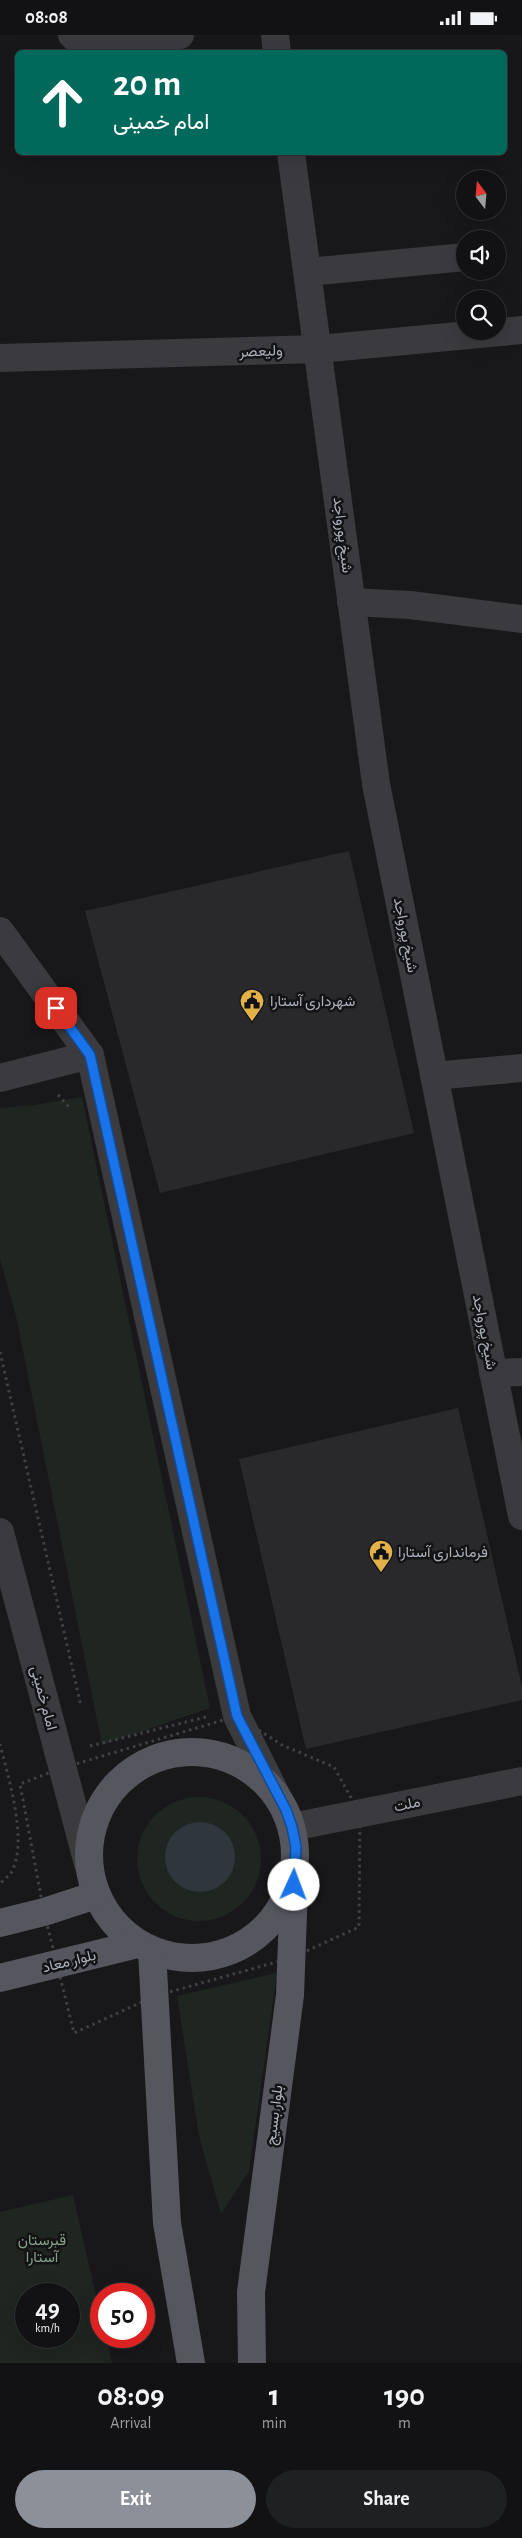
<!DOCTYPE html>
<meta charset="utf-8">
<style>
body{margin:0;font-family:"Alegreya Sans",Vazirmatn,sans-serif;background:#1f2022;color:#f1f3f6;height:100vh;display:flex;flex-direction:column;font-size:19px;white-space:nowrap}
*{box-sizing:border-box;margin:0}
p{font-size:16px;color:#9c9ea0}
.icon{flex:none;width:28px;height:28px;fill:none;stroke:currentColor;stroke-width:2;stroke-linecap:round;stroke-linejoin:round}
.map{position:relative;height:2328px;overflow:hidden}
.details{display:flex;flex-direction:column;background:#121214;flex:1}
.details>*{flex:none}
.guide{position:absolute;left:15px;top:15px;width:492px;height:105px;border-radius:8px;box-shadow:0 5px 20px #0002,0 0 0 1px #313234;background:#00695c;color:#fff;overflow:hidden}
.needle{width:32px;rotate:344deg}
.controls{position:absolute;left:456px;top:135px;display:grid;gap:10px}
.controls a{display:grid;place-items:center;width:50px;height:50px;border-radius:50%;background:#121214;box-shadow:0 5px 20px #0002,0 0 0 1px #313234;font-size:25px}
.speed{position:absolute;left:15px;top:2248px;display:flex;gap:10px;font-size:25px;font-weight:700;text-align:center}
.speed>*{display:grid;place-content:center;width:65px;height:65px;border-radius:50%;background:#121214;box-shadow:0 5px 20px #0002,0 0 0 1px #313234;line-height:1}
.speed small{font-size:12px;font-weight:400}
.speed .limit{border:8px solid #d22;background:#fff;color:#111}
.pin{position:absolute;display:grid;place-items:center;width:42px;height:42px;color:#fff;margin:-21px;border-radius:10px;box-shadow:0 2px 8px #0006}
.me{position:absolute;width:55px;margin:-28px;rotate:2deg;stroke-linejoin:round;filter:drop-shadow(0 0 4px #0008)}
.turn{display:flex;align-items:center;gap:18px;height:105px;padding:0 15px;font-size:22px}
.turn .icon{width:65px;height:65px;stroke-width:2.5}
.turn b{display:block;font-size:35px;line-height:42px}
.eta{display:flex;justify-content:space-evenly;align-items:center;height:85px;text-align:center}
.eta b{font-size:30px;font-weight:700;line-height:35px}
.cta{display:flex;gap:10px;margin-top:auto;padding:10px 15px}
.cta a{flex:1;height:58px;border-radius:30px;background:#8c9099;color:#fff;font-size:20px;font-weight:700;line-height:58px;text-align:center}
.cta a+a{background:#1f2022;color:#f1f3f6}
.status{display:flex;justify-content:space-between;align-items:center;height:35px;padding:0 25px;background:#121214;direction:ltr}
.status svg{height:14px;fill:currentColor}
.map>svg:first-child{display:block}
.green{fill:#1f2520;fill-rule:evenodd}
.water{fill:#2f373d}
.building{fill:#29282b}
.lines{fill:none;stroke-linecap:round;stroke-linejoin:round}
.path{stroke:#404146;stroke-width:3;stroke-dasharray:2.5 4;stroke-linecap:butt}
.minor{stroke:#3a3a3f;stroke-width:28}
.major{stroke:#56575e;stroke-width:28}
.route-casing{stroke:#114b97;stroke-width:12}
.route{stroke:#1a73e8;stroke-width:9}
.labels{text-anchor:middle;stroke-width:5;stroke-linejoin:round;paint-order:stroke}
.street-label{font-size:15px;fill:#acb0b9;stroke:#131315}
.poi-label{font-size:15px;fill:#acb0b9;stroke:#131315;text-anchor:start}
.park-label{font-size:15px;fill:#85a287;stroke:#131315}
</style>
<div class="status"><b>08:08</b><svg viewBox="0 0 49 12"><path d="M0 12V9h3v3zM5 12V6h3v6zM10 12V3h3v9zM15 12V0h3v12zM26 1h20v11H26zM47 4h2v5h-2z"/></svg></div>
<div class="map">
<svg width="522" height="2328" viewBox="0 0 522 2328">
<rect width="100%" height="100%" fill="#18181a"/>
<g class="green">
<path d="M82,1062L210,1673L102,1710L16,1281L0,1224V1073L34,1070Z"/>
<circle cx="199" cy="1824" r="62"/>
<path d="M277,1938L249,2136L221,2179L199,2101L177,1961Z"/>
<path d="M73,2160L101,2283V2301H106L112,2328H0V2177ZM26,2259H69V2301H26Z"/>
</g>
<circle class="water" cx="200" cy="1822" r="35"/>
<g class="building">
<path d="M349,816L414,1098L160,1158L85,876Z"/>
<path d="M458,1373L522,1652V1665L306,1714L239,1424Z"/>
</g>
<g class="lines">
<g class="path">
<path d="M58,1060L69,1072"/>
<path d="M0,1317L81,1671"/>
<path d="M237,1681L282,1710L334,1732L360,1779L359,1892L291,1923L155,1961L74,1998L44,1877L20,1749L62,1733Z"/>
<path d="M0,1709C8,1742 29,1807 11,1838C8,1842 3,1845 0,1849"/>
<path d="M90,1711L206,1682"/>
</g>
<g class="minor">
<path d="M72,0L84,11L180,0"/>
<path d="M275,0L277,18"/>
<path d="M291,118L376,749L522,1481"/>
<path d="M308,237L465,222"/>
<path d="M0,323L319,314L522,295"/>
<path d="M351,567L410,570L522,584"/>
<path d="M0,896L90,1020L237,1681L276,1759"/>
<path d="M434,1041L522,1033"/>
<path d="M0,1043L90,1020"/>
<path d="M493,1338L522,1337"/>
<path d="M0,1497L88,1829"/>
<path d="M292,1792L522,1746"/>
</g>
<g class="major">
<circle cx="192" cy="1820" r="103"/>
<path d="M0,1888L44,1877L96,1860"/>
<path d="M152,1916L167,2188L191,2328"/>
<path d="M0,1943L138,1909"/>
<path d="M252,2328L251,2257L290,1960L294,1852"/>
</g>
</g>
<g class="lines">
<defs>
<path id="route" d="M56,973L90,1020L237,1681L286,1775L292,1792L296,1812L294,1850"/>
</defs>
<use href="#route" class="route-casing"/>
<use href="#route" class="route"/>
</g>
<defs>
<symbol id="civic-pin" viewBox="-11 -11 22 30"><path d="M0 17L-7.5 6A9.5 9.5 0 1 1 7.5 6Z" fill="#e2b248" stroke="#131315"/><path d="M-.6-6.5H3V-4.5H.6V-3L4-1V1h2V6H-6V1h2V-1L-.6-3ZM-1.2 2.5V6h2.4V2.5Z" fill="#111"/></symbol>
</defs>
<g fill-rule="evenodd">
<use href="#civic-pin" x="238" y="952" width="28" height="38"/>
<use href="#civic-pin" x="367" y="1503" width="28" height="38"/>
</g>
<g class="labels">
<g class="street-label">
<text transform="translate(261 316) rotate(-2)" y="5">ولیعصر</text>
<text transform="translate(343 500) rotate(83)" y="5">شیخ پورواجد</text>
<text transform="translate(406 900) rotate(79)" y="5">شیخ پورواجد</text>
<text transform="translate(485 1297) rotate(79)" y="5">شیخ پورواجد</text>
<text transform="translate(44 1663) rotate(75)" y="5">امام خمینی</text>
<text transform="translate(407 1769) rotate(-12)" y="5">ملت</text>
<text transform="translate(69 1926) rotate(-14)" y="5">بلوار معاد</text>
<text transform="translate(274 2080) rotate(-83)" y="5">بلوار بسیج</text>
</g>
<g class="poi-label">
<text x="270" y="971">شهرداری آستارا</text>
<text x="398" y="1522">فرمانداری آستارا</text>
</g>
<g class="park-label">
<text x="42" y="2210">قبرستان<tspan x="42" dy="17">آستارا</tspan></text>
</g>
</g>
</svg>
<div class="controls">
<a><svg class="needle" viewBox="-14 -14 28 28"><path d="M0-13l5 13h-10z" fill="#e53935"/><path d="M0 13l5-13h-10z" fill="#9c9ea0"/></svg></a>
<a><svg class="icon" aria-label="sound" viewBox="0 0 24 24"><path d="M4 9h4l5-4v14l-5-4H4zM17 9q2 3 0 6"/></svg></a>
<a><svg class="icon" aria-label="search" viewBox="0 0 24 24"><circle cx="10" cy="10" r="6"/><path d="M15 15l6 6"/></svg></a>
</div>
<div class="speed"><div>49<small>km/h</small></div><div class="limit">50</div></div>
<div class="pin" style="left:56px;top:973px;background:#d93025"><svg class="icon" aria-label="arrive" viewBox="0 0 24 24"><path d="M6 21V4h12l-3 4 3 4H6"/></svg></div>
<svg class="me" style="left:294px;top:1850px" viewBox="-20 -20 40 40"><circle r="19" fill="#fff"/><path d="M0-13L10 11 0 6-10 11z" fill="#1a73e8"/></svg>
<div class="guide">
<div class="turn"><svg class="icon" aria-label="ahead" viewBox="0 0 24 24"><path d="M12 20V5M6 11l6-6 6 6"/></svg><div><b>20 m</b>امام خمینی</div></div>
</div>
</div>
<section class="details">
<div class="eta">
<div><b>08:09</b><p>Arrival</p></div>
<div><b>1</b><p>min</p></div>
<div><b>190</b><p>m</p></div>
</div>
<div class="cta"><a>Exit</a><a>Share</a></div>
</section>
